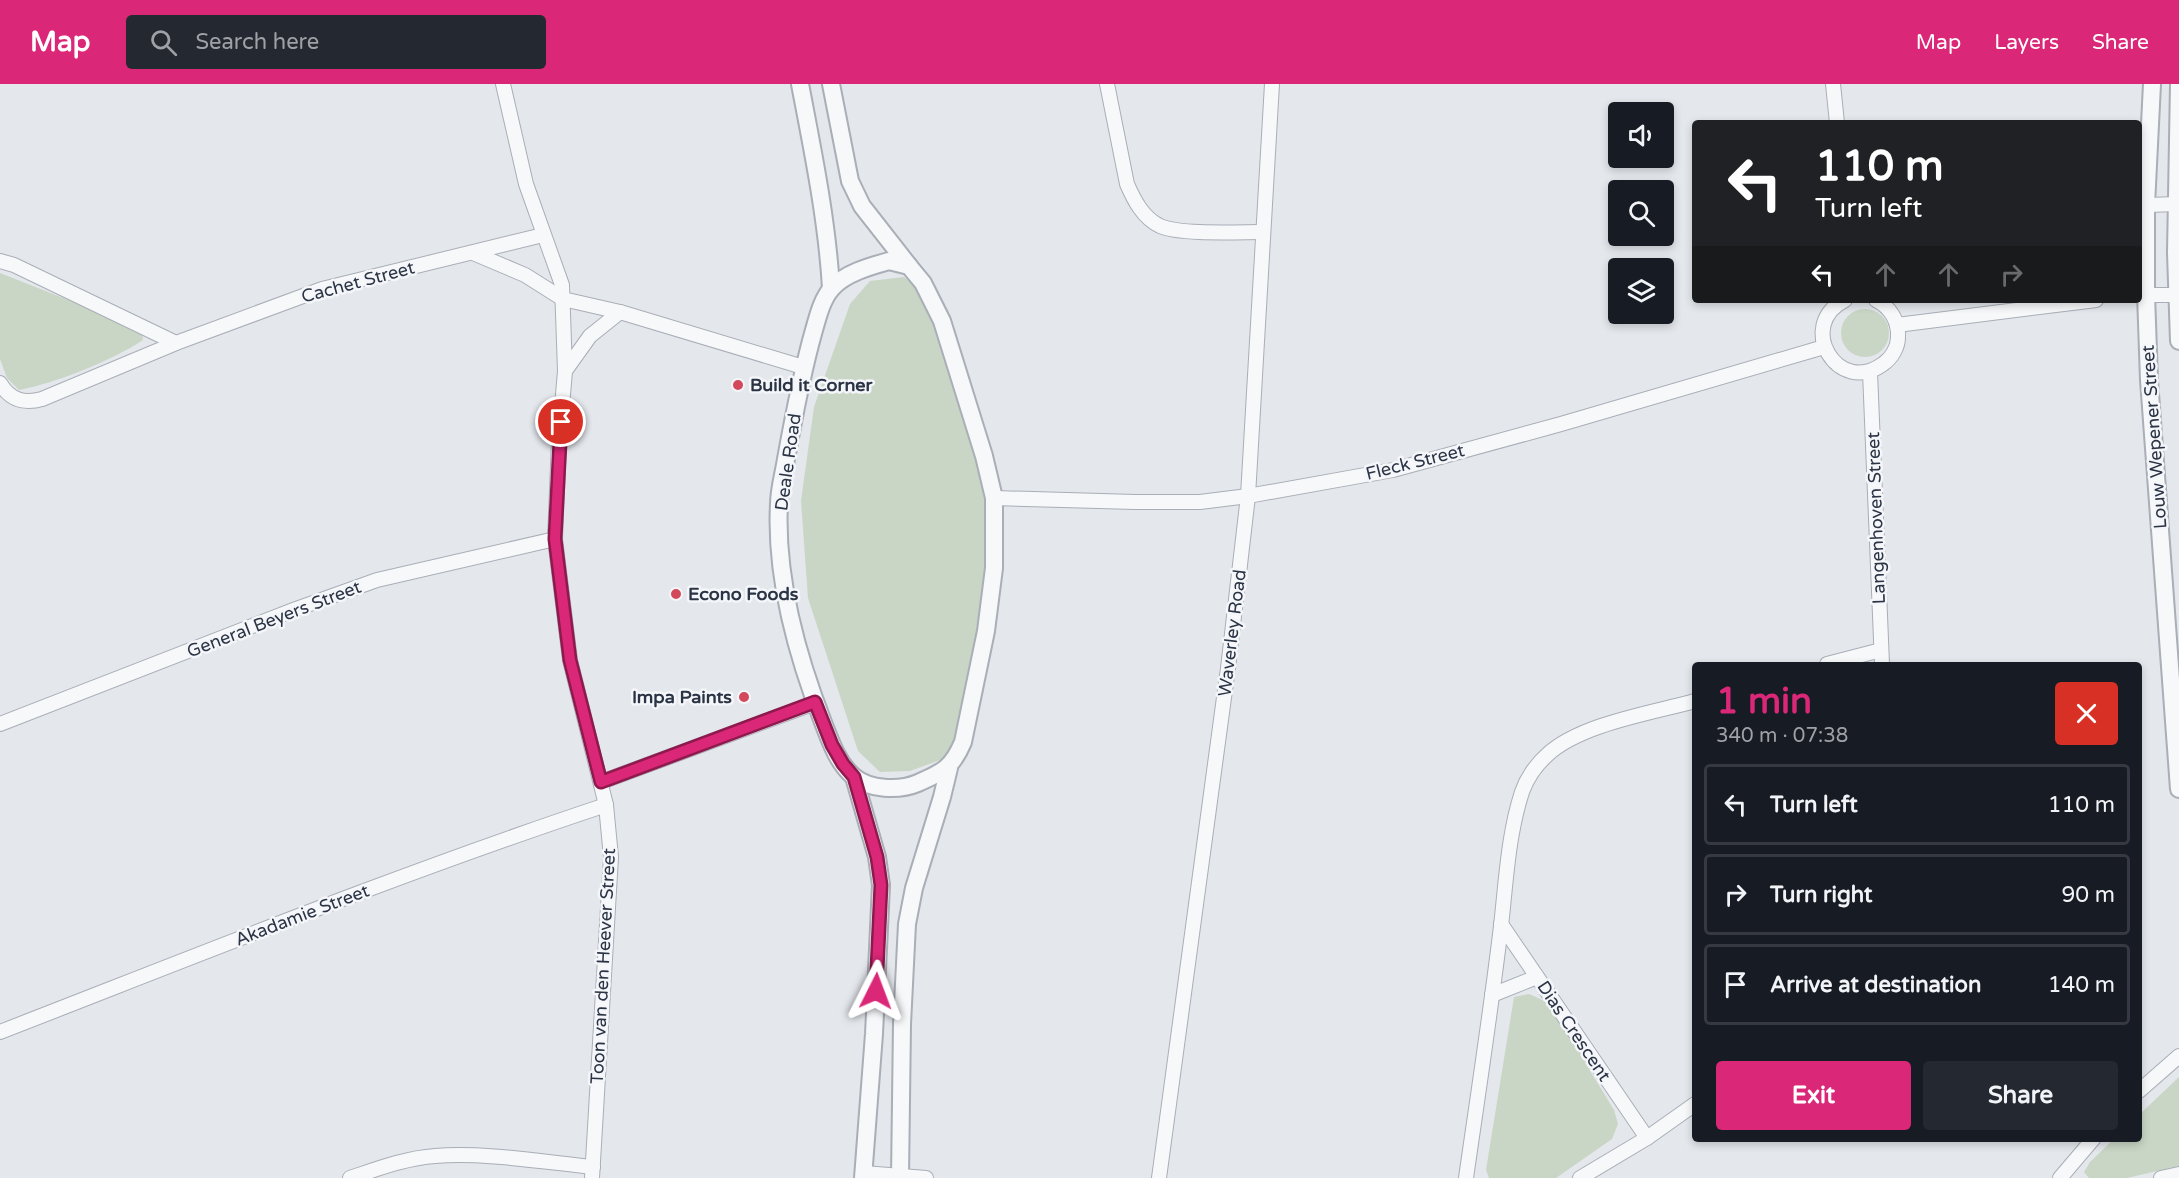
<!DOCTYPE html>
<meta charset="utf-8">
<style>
body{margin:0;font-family:"Varela Round",sans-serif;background:#242831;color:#f1f3f6;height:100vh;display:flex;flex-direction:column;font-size:22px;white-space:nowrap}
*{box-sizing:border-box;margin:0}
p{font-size:20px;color:#9ea1a6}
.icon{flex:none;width:33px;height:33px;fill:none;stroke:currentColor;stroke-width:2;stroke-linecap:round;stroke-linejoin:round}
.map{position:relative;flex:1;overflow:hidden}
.details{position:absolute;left:1692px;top:578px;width:450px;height:480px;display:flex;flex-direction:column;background:#171b24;border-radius:6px;box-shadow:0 3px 9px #0003}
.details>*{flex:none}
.top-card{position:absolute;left:1692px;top:36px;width:450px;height:183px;border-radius:6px;box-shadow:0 3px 9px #0003;background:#202124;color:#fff;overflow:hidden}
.tools{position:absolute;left:1608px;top:18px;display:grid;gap:12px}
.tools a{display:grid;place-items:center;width:66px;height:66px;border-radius:6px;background:#171b24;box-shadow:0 3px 9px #0003;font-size:30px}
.pin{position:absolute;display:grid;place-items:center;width:51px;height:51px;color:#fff;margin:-26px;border:3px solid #fff;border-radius:50%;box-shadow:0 2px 6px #0007}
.me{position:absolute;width:66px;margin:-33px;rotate:3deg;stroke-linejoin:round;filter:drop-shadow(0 0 4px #0008)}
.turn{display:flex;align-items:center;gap:21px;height:126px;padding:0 24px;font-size:27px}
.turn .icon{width:78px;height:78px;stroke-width:2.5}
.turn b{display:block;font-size:42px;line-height:51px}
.lanes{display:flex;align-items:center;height:57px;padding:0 24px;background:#0003;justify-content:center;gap:30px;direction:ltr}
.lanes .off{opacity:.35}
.round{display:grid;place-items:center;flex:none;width:63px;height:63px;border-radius:6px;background:#242831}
.head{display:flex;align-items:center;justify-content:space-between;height:102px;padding:0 24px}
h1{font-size:36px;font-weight:700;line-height:45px;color:#db2777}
.primary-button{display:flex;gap:12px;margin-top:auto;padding:12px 24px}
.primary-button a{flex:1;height:69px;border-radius:6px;background:#db2777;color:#fff;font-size:24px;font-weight:700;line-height:69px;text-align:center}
.primary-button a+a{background:#242831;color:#f1f3f6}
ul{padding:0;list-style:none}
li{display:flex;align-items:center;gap:18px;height:81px;margin:0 12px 9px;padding:0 12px;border:3px solid #363941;border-radius:6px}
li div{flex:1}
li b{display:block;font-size:22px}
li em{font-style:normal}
header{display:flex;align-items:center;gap:36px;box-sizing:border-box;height:84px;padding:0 30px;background:#db2777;color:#fff}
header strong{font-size:28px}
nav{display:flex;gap:33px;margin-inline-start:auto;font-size:21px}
.search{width:420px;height:54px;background:#242831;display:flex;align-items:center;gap:15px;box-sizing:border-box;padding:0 21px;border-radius:6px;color:#9ea1a6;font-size:22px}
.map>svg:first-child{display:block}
.green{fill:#c9d6c5}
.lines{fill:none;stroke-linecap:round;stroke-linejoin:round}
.minor-casing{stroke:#a9aeb7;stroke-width:16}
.tertiary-casing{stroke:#a9aeb7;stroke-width:20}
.minor{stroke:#f7f8fa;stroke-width:14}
.tertiary{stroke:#f7f8fa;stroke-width:16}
.route-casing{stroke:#8e194d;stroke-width:15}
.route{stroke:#db2777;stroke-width:10}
.poi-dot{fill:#d1495b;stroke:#f4f6f9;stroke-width:2}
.labels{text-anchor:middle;stroke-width:5;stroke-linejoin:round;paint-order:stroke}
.street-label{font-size:18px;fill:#2b3445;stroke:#f4f6f9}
.poi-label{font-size:18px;font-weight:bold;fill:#2b3445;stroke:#f4f6f9;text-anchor:start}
</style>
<header>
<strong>Map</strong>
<div class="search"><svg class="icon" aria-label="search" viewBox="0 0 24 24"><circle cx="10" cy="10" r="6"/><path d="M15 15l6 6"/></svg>Search here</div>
<nav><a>Map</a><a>Layers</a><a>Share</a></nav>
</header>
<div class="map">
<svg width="2179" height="1094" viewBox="0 0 2179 1094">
<rect width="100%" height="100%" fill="#e4e7ec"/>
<g class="green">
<path d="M0,189L142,245L143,256C111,277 56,299 19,306L7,294L0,275Z"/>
<path d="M904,193L933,216L980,364L992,452L962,646L943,675L910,687L880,688L858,667L808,514L801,417L814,323L850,220L870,197Z"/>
<circle cx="1865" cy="249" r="24"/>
<path d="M1529,910L1549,919L1614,1026L1618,1040L1612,1055L1556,1094H1489L1486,1086L1514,913Z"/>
<path d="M2179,993V1082L2127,1094H2089L2084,1088L2090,1078L2114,1055L2139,1054V1031Z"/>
</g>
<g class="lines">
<defs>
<g id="minor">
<path d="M503,0L526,100L562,201L565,287L559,357L555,455L570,576L606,721L611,773L592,1094"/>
<path d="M1107,0L1127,100C1134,116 1143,134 1160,142C1181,151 1238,148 1262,148"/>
<path d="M1833,0L1837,39"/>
<path d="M2146,121L2179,120"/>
<path d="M473,169L525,191L563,215L620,228L803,283"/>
<path d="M0,177L14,181L176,259"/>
<path d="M2139,211H2176"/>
<path d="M1845,216C1795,241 1838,313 1883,280C1892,274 1898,263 1898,253C1899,237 1890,223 1876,216"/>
<path d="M1897,241L2096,216"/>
<path d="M565,287L590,252L620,228"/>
<path d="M1870,288L1882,580"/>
<path d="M0,299C10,316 24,320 42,315L176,259L322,205L543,151"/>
<path d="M994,414L1135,418H1200L1248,412L1393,386L1561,340L1824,263"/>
<path d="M1827,580L1881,566"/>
<path d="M0,640L296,525L377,496L555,455"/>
<path d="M601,698L815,619"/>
<path d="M1501,840L1647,1054"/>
<path d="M1492,911L1537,893"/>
<path d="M0,948C201,870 401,789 606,721"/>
<path d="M2139,1007L2179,972"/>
<path d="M864,1089L926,1094"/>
<path d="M350,1094C377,1085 406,1074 435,1072C484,1068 543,1078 593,1083"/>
<path d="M1159,1094L1228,584L1248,412L1272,0"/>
<path d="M1466,1094C1478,1010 1491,926 1501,842C1506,798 1508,751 1522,708C1527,694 1536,681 1547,671C1580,640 1652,629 1695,617"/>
<path d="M1580,1094L1647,1054L1695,1020"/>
<path d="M2060,1094L2094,1054"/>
<path d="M2161,1094L2179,1090"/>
</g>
<g id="tertiary">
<path d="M800,0C813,68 827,136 831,204"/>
<path d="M831,0L850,97L862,122L909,182"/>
<path d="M2152,0L2146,121V210L2149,296L2179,705"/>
<path d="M2179,0L2176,169L2179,257"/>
<path d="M889,177L909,182L923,199L942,237L984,372L994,414V484L986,547L963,658C952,684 943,688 918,699C899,707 869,706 853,692C838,679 831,659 824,641C797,572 775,494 779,420C779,405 784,389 786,375C794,331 802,288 814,246C818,232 822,215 832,204C845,189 871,182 889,177Z"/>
<path d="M854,693L877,773L881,801L874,950L863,1094"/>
<path d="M900,1094L902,940L907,840L914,804L942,713L949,684"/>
</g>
</defs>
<use href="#minor" class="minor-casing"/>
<use href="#tertiary" class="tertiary-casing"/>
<use href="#minor" class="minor"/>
<use href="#tertiary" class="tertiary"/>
</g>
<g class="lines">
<defs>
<path id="route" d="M561,338L555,455L570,576L601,698L815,618L832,661L843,680L854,693L877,773L881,801L876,907"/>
</defs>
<use href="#route" class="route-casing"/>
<use href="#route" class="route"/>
</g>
<g class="poi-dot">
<circle cx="738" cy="301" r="6"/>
<circle cx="676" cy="510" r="6"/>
<circle cx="744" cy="613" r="6"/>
</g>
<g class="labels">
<g class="street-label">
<text transform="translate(358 198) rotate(-15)" y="6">Cachet Street</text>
<text transform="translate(2154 353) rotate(-94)" y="6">Louw Wepener Street</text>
<text transform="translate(788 378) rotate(-82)" y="6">Deale Road</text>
<text transform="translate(1415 378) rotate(-14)" y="6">Fleck Street</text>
<text transform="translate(1876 434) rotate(-92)" y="6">Langenhoven Street</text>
<text transform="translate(274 535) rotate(-21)" y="6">General Beyers Street</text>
<text transform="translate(1232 549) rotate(-83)" y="6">Waverley Road</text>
<text transform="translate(302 831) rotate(-21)" y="6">Akadamie Street</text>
<text transform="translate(603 882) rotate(-87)" y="6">Toon van den Heever Street</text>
<text transform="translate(1574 947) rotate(56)" y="6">Dias Crescent</text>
</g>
<g class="poi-label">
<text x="750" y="307">Build it Corner</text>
<text x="688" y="516">Econo Foods</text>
<text x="732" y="619" text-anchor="end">Impa Paints</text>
</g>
</g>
</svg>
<div class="tools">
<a><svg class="icon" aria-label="sound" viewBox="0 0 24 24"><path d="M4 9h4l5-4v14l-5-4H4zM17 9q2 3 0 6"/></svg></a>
<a><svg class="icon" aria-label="search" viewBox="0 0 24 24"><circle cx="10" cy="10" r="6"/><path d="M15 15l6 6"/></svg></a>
<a><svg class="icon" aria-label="layers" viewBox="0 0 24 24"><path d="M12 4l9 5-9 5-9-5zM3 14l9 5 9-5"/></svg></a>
</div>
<div class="pin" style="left:561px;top:338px;background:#d93025"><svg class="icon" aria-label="arrive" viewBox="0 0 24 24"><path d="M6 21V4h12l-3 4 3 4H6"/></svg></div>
<svg class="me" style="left:876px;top:907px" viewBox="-20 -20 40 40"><path d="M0-17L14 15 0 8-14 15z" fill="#db2777" stroke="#fff" stroke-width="4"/></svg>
<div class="top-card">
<div class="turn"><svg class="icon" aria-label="left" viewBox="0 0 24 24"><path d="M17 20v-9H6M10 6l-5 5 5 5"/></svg><div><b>110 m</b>Turn left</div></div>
<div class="lanes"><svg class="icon" aria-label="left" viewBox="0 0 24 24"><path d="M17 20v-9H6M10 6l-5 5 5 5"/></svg><svg class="icon off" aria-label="ahead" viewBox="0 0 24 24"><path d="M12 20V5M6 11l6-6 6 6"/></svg><svg class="icon off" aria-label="ahead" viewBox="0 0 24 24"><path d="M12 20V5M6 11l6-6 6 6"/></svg><svg class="icon off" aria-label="right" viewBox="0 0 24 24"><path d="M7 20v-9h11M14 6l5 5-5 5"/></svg></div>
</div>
<section class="details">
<div class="head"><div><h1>1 min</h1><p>340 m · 07:38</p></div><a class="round" style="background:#d93025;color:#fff"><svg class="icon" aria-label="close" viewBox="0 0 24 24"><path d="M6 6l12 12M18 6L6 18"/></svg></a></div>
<ul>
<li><svg class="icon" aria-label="left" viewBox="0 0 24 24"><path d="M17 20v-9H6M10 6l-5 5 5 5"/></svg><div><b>Turn left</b></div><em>110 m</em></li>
<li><svg class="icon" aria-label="right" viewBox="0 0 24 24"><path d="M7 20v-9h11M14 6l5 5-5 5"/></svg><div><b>Turn right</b></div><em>90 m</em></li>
<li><svg class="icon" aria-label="arrive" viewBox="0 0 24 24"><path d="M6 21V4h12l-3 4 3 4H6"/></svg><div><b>Arrive at destination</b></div><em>140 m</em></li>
</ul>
<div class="primary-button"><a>Exit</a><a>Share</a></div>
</section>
</div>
